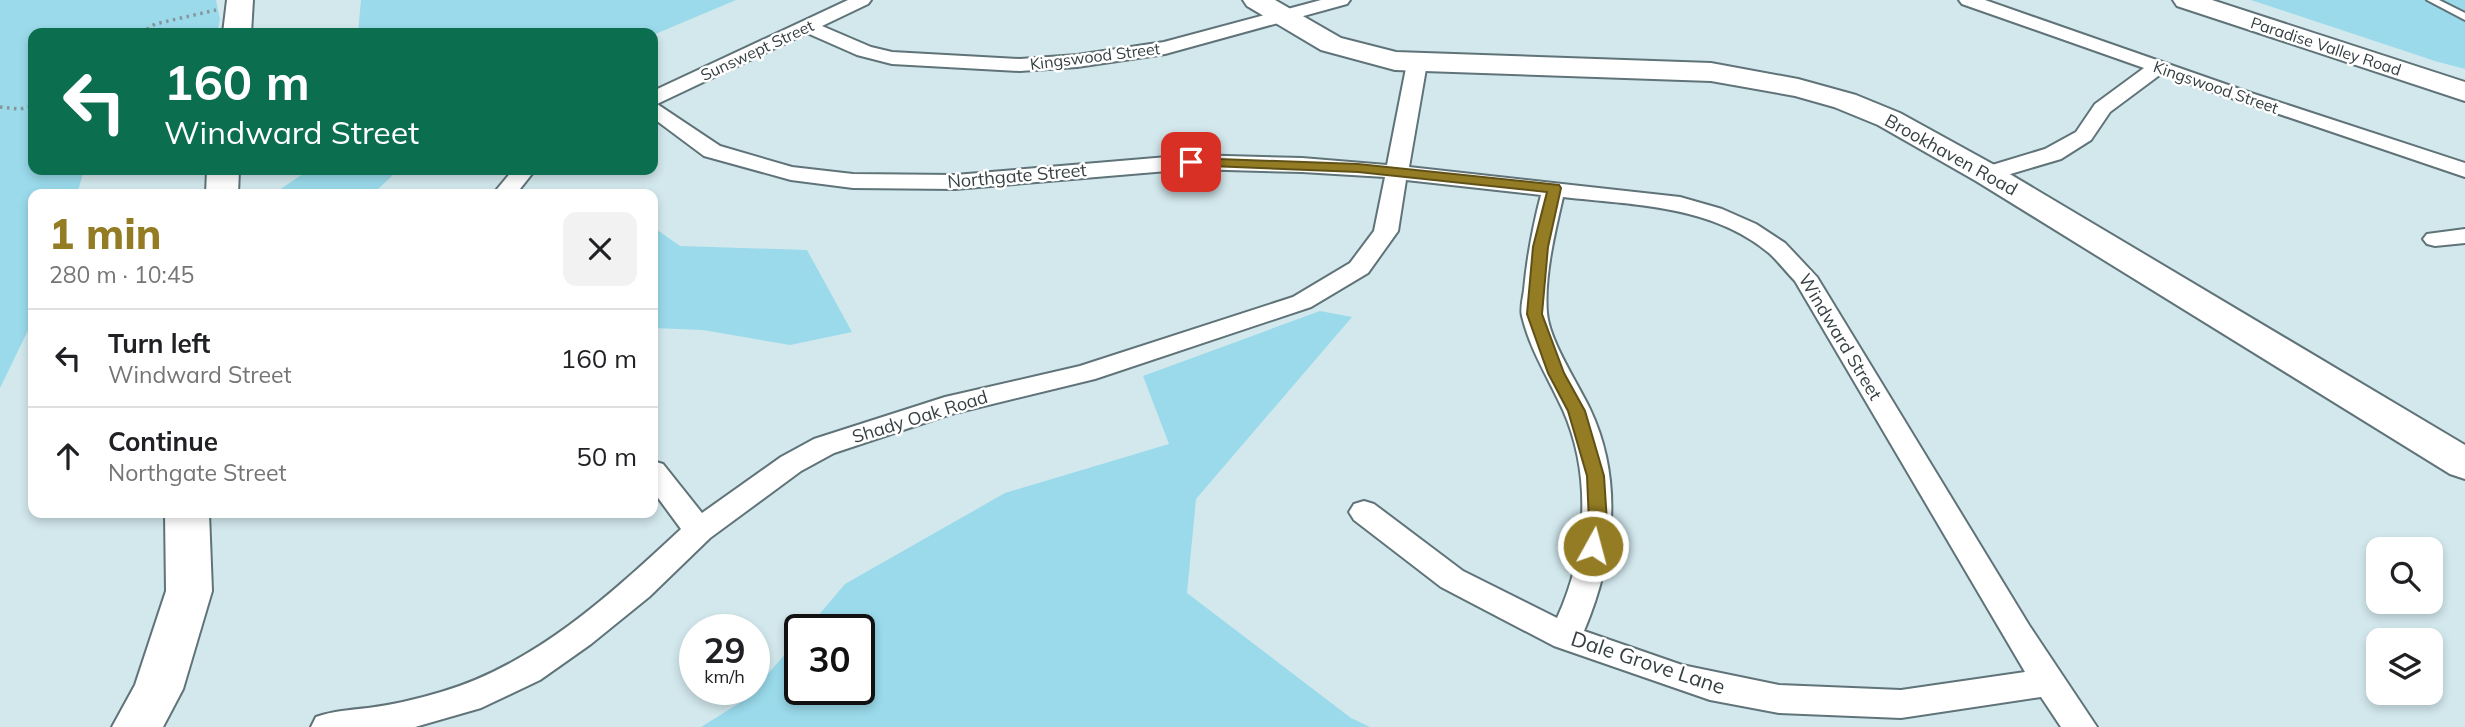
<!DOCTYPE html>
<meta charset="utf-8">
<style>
body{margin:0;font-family:Mulish,sans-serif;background:#f2f2f2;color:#202124;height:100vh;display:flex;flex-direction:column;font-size:26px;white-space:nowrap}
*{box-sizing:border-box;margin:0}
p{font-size:23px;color:#757577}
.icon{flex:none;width:38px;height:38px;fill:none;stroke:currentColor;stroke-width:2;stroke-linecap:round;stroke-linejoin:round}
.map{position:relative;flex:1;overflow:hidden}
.details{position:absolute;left:28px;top:189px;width:630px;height:329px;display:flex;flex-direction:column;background:#fff;border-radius:14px;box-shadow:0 4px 10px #0003}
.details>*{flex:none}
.banner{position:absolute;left:28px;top:28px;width:630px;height:147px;border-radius:14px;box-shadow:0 4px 10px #0003;background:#0b6e4f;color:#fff;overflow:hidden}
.controls{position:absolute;left:2366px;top:537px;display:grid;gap:14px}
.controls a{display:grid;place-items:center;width:77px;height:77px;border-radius:14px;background:#fff;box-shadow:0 4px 10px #0003;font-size:35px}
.speed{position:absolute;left:679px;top:614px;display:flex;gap:14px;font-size:35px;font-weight:700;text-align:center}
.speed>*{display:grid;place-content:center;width:91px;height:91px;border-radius:50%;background:#fff;box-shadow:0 4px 10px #0003;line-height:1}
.speed small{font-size:18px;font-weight:400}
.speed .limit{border:4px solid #111;border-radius:10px;background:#fff;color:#111}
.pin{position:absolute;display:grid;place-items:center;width:60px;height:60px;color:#fff;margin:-30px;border-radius:14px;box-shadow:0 4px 10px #0006}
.me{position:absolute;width:77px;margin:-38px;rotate:7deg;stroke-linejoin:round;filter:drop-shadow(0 0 5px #0008)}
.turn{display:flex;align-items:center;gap:24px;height:147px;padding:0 21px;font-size:32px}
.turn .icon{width:91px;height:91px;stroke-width:2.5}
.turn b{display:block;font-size:49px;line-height:60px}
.round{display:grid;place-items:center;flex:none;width:74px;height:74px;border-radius:14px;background:#f2f2f2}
.summary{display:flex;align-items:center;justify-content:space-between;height:119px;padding:0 21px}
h1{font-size:42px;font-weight:800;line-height:52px;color:#937c23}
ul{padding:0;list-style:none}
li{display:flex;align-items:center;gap:21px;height:98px;padding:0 21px;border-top:2px solid #e0e0e0}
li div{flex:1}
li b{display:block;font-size:26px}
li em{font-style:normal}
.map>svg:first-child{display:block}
.green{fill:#9adaeb}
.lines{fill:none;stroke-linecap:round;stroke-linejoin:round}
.lane-casing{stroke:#5f7378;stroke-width:4}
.street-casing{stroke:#5f7378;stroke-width:4}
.secondary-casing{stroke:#5f7378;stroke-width:4}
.primary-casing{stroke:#5f7378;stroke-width:4}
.path{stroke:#869699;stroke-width:3.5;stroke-dasharray:2.5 4.5;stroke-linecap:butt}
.lane{fill:#fff;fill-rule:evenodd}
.street{fill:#fff;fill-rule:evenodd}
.secondary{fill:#fff;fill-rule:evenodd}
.primary{fill:#fff;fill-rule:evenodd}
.route{fill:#937c23;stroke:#605117;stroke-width:2}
.labels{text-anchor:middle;stroke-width:5;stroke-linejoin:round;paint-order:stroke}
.far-street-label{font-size:16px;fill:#363f41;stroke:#fff}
.street-label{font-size:18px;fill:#363f41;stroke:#fff}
.near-street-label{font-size:21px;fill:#363f41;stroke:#fff}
</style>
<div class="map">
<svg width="2465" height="727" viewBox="0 0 2465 727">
<rect width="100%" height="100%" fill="#d2e8ed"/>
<g class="green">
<path d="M0,0H216L220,19L217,33H33V170H84L77,194H33V320L0,388Z"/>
<path d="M361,0H736L653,35L358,33Z"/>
<path d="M2251,0H2465V69L2435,61Z"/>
<path d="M309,170H398L373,194H273Z"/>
<path d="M653,227L680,246L807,250L852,332L790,345L703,330L653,328Z"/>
<path d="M1320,311L1352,317L1196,499L1187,593L1351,718L1370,727H701L746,699L800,637V690H859V630H806L845,584L1005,493L1169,444L1143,376Z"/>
</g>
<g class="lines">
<defs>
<path id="lane" d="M2427,0H2439L2465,13V20Z"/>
<g id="street">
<path d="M848,0H871L868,4L822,26L871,47L892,52L1020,59L1077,55L1164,42L1321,0H1350L1347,4L1165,54L1077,67L1020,71L892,64L857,55L807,33L657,104L720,146L792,167L853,174L955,175L1191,155L1302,158L1387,165L1407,63L1417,57L1427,63L1409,167L1680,197L1722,209L1756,224L1785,243L1817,277L2029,625L2097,727H2061L2041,697L1901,718L1779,713L1710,700L1554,646L1441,587L1354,520L1349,512L1354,504L1364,501L1374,504L1463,571L1557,618C1587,553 1592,476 1563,410C1549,379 1530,350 1522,316C1520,308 1523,298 1524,290C1527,257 1533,226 1541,195L1406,180L1398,231L1368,273L1311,307L1095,379L951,414L834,453L801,471L710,538L649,597L591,644L540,680L481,708L415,727H311L316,717C333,711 350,710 368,708C392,705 418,699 441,692C536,664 611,594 681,529L653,491V461L663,464L702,513L781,457L814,439L945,397L1080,366L1293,297L1350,263L1374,231L1385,177L1302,172L1191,169L955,189L853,188L791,180L704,156L653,118V91ZM1563,197C1633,205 1712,205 1769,253C1778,261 1786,272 1795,281L2025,672L1901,690L1779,685L1682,665L1584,631C1614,560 1624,481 1590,409C1578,384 1549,340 1547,313C1544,276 1555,232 1563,197Z"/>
<path d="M1959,0H1985L2251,93L2465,163V177L2161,74L2110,112L2091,140L2061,159L1987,181L1979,179L1976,174L1979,169L2045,149L2076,132L2095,104L2144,68L1962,4Z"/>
<path d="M513,170H535L516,194H493Z"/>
<path d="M2465,229V243L2435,246L2427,244L2423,239L2427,234Z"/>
</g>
<g id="secondary">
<path d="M227,0H253L251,33H223Z"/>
<path d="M1243,0H1275L1341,38L1396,52L1711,63L1798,79L1856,95L1900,113L1998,167L2465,445V479L2450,474L1976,181L1878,125L1834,107L1795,96L1711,81L1395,70L1321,50L1247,6Z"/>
<path d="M207,170H239L238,194H206Z"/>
<path d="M165,513H209L212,591L183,689L163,727H112L135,685L166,591Z"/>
</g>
<path id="primary" d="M2173,0H2212L2465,82V101L2177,6Z"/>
</defs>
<use href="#lane" class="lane-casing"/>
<use href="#street" class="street-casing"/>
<use href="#secondary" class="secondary-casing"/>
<use href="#primary" class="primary-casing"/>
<g class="path">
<path d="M141,33L155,24L216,10"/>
<path d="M0,107L20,109L33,106"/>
</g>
<use href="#lane" class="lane"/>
<use href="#street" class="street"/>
<use href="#secondary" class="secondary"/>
<use href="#primary" class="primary"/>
</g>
<path class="route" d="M1191,158L1358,164L1559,185L1561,188L1548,247L1542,314L1564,373L1585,411L1604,476L1607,522L1600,551H1587L1584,546L1589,522L1587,476L1568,411L1548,373L1527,314L1533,247L1547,192L1358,172L1186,165L1184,162Z"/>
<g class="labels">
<g class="far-street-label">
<text transform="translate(2326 46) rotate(18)" y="6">Paradise Valley Road</text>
<text transform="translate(757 50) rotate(-25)" y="6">Sunswept Street</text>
<text transform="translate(1095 56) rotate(-7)" y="6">Kingswood Street</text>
<text transform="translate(2216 87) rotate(19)" y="6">Kingswood Street</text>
</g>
<g class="street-label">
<text transform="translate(1951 155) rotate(29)" y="6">Brookhaven Road</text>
<text transform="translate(1017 176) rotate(-5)" y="6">Northgate Street</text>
<text transform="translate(1840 337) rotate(59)" y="6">Windward Street</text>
<text transform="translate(920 417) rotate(-17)" y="6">Shady Oak Road</text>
</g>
<g class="near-street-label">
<text transform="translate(1648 663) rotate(18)" y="7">Dale Grove Lane</text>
</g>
</g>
</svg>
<div class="controls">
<a><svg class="icon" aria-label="search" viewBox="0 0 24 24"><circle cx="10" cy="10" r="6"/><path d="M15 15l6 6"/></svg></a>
<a><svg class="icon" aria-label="layers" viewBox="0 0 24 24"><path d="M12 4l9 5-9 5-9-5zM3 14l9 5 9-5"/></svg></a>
</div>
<div class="speed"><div>29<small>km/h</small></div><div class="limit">30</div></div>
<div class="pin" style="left:1191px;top:162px;background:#d93025"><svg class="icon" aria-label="arrive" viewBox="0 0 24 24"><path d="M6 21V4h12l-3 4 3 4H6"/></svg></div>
<svg class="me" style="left:1593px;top:546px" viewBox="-20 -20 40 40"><circle r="17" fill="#937c23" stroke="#fff" stroke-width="3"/><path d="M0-11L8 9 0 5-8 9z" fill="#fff"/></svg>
<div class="banner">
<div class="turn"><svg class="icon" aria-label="left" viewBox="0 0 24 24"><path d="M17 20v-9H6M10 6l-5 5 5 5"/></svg><div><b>160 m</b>Windward Street</div></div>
</div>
<section class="details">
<div class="summary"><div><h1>1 min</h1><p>280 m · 10:45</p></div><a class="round"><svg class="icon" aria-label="close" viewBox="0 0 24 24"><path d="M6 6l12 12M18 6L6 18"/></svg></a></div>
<ul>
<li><svg class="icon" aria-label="left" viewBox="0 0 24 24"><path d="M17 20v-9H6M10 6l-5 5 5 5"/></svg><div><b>Turn left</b><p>Windward Street</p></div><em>160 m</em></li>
<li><svg class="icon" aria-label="ahead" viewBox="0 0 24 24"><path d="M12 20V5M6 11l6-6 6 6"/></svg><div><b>Continue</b><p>Northgate Street</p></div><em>50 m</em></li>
</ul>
</section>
</div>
